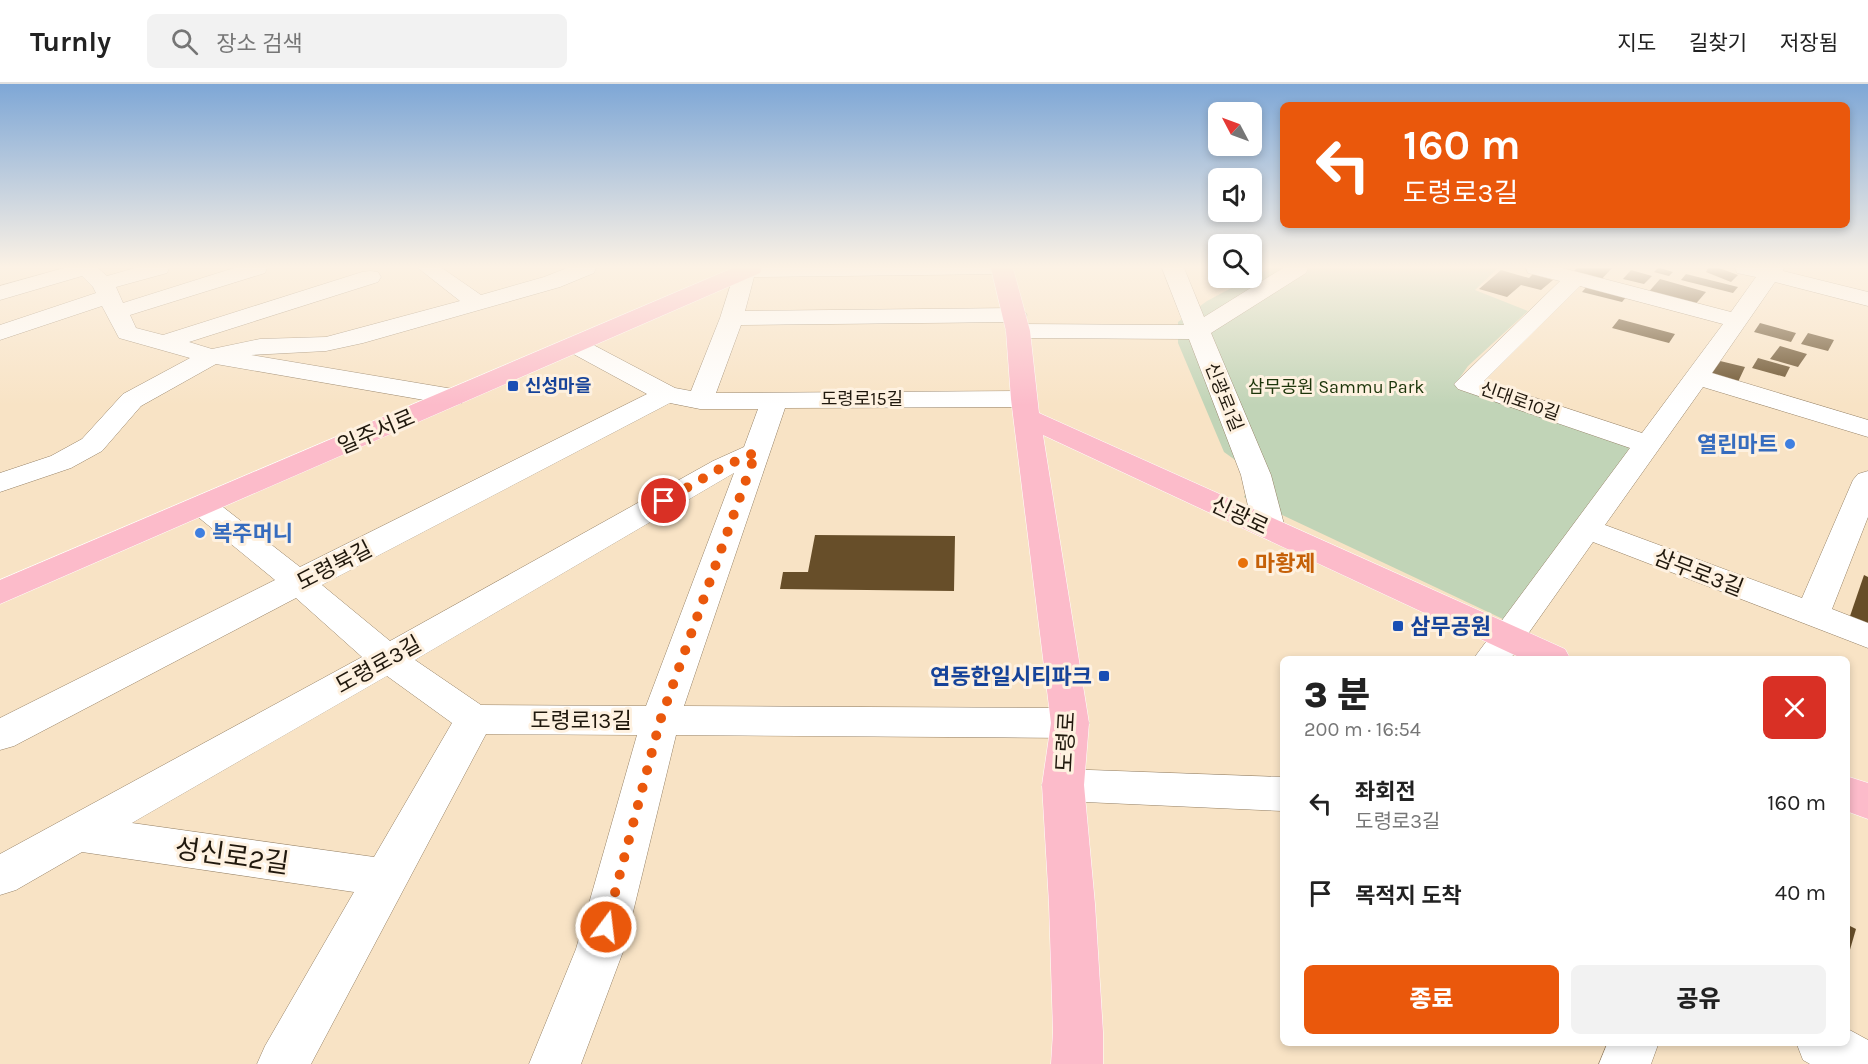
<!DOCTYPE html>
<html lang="ko">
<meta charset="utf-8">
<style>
body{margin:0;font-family:Karla,"Noto Sans KR",sans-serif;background:#f2f2f2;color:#222;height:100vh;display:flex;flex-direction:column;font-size:22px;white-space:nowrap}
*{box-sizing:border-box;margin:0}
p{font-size:20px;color:#767676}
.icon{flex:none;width:33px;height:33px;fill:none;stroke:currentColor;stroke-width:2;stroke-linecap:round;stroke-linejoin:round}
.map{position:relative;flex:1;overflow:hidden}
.side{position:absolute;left:1280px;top:572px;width:570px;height:390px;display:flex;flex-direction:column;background:#fff;border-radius:9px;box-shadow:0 3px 9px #0003}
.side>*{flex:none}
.banner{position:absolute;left:1280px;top:18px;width:570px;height:126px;border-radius:9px;box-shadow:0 3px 9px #0003;background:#ea580c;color:#fff;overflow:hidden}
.needle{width:39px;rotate:311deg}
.buttons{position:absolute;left:1208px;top:18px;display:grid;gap:12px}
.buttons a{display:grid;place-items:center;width:54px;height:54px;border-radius:9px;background:#fff;box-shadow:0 3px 9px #0003;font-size:30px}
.pin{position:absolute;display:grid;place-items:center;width:51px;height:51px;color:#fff;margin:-26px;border:3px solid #fff;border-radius:50%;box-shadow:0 2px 6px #0007}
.me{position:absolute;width:66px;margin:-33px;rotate:15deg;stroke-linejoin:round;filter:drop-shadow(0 0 4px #0008)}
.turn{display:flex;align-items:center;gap:21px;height:126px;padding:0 24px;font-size:27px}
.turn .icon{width:78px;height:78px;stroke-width:2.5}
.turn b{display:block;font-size:42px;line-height:51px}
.round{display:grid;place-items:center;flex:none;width:63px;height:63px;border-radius:9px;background:#f2f2f2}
.overview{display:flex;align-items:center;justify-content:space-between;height:102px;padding:0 24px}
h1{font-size:36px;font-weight:800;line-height:45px}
.action{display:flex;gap:12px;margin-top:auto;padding:12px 24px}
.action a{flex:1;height:69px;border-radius:9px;background:#ea580c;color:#fff;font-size:24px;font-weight:800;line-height:69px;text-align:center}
.action a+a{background:#f2f2f2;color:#222}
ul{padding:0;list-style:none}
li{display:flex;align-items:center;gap:18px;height:90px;padding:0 24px}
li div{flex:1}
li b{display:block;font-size:22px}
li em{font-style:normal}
header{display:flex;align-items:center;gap:36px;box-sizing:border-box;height:84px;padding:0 30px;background:#fff;border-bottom:2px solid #e0e0e0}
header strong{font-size:28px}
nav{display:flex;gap:33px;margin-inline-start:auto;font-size:21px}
.search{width:420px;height:54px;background:#f2f2f2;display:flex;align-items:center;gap:15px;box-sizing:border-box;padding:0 21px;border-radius:9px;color:#767676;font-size:22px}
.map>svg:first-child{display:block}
.green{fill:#c1d4b7}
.building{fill:#674e29}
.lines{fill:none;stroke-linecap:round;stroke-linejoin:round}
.minor-casing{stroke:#968267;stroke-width:1}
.major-casing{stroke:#fff;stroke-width:1}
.minor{fill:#fff;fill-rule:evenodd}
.major{fill:#fcbbca;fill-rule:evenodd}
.route{stroke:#ea580c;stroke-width:10;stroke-dasharray:0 18}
.transit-dot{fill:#1a4fb4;stroke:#fef1e0;stroke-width:2}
.shop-dot{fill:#3f7fe0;stroke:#fef1e0;stroke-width:2}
.food-dot{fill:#e8710a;stroke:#fef1e0;stroke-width:2}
.labels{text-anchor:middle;stroke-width:6;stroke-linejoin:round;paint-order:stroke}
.far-transit-label{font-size:18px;font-weight:bold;fill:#164399;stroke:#fef1e0;text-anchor:start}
.far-park-label{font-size:18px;fill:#1c350a;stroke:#fef1e0}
.far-street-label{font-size:18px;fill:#20180d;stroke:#fef1e0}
.street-label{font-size:22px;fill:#20180d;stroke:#fef1e0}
.shop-label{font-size:22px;font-weight:bold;fill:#366cbe;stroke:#fef1e0;text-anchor:end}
.food-label{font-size:22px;font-weight:bold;fill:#c56008;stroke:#fef1e0;text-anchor:start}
.transit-label{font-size:22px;font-weight:bold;fill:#164399;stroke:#fef1e0;text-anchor:start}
.near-street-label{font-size:27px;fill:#20180d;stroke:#fef1e0}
</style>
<header>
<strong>Turnly</strong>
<div class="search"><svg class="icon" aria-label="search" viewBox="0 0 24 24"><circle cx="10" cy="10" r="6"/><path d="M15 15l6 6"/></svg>장소 검색</div>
<nav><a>지도</a><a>길찾기</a><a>저장됨</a></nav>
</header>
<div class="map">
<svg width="1868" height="980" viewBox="0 0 1868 980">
<rect width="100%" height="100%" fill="#f8e3c5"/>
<path class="green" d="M1269,184H1498L1475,206L1528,227L1468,282L1456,299L1630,363L1601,412L1505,536L1244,413L1256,391L1224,368L1178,259V238L1207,217Z"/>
<g class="building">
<path d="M1577,184H1612L1599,198L1571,190Z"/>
<path d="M1658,184H1660L1673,188L1669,192L1654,188Z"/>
<path d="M1708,184H1719L1738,191L1731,198L1706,188Z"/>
<path d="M1501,186L1529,194L1533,190L1553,196L1541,206L1521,201L1507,213L1479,205Z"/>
<path d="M1631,186L1652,192L1644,200L1623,195Z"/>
<path d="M1686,190L1738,203L1733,209L1681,196Z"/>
<path d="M1660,195L1706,208L1693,223L1646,211Z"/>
<path d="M1588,201L1628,211L1622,218L1582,208Z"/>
<path d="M1619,235L1675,250L1669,259L1612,244Z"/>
<path d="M1760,239L1796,249L1791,258L1754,248Z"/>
<path d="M1808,249L1834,256L1828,267L1801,260Z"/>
<path d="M1780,262L1807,270L1798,283L1770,275Z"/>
<path d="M1758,274L1790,283L1785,293L1752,284Z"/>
<path d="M1716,276L1745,283L1738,298L1709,290Z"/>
<path d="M815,451L955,452L954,507L780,505L783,488H808Z"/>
<path d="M1864,491L1868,493V542L1849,535Z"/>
<path d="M1846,840L1856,845L1847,876L1846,875Z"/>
</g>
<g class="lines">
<defs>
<g id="minor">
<path d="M64,184H98L107,192L135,184H169L167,189L116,203L123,219L234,184H267L265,189L130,231L136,244L163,251L362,188L370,187L378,188L381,193L378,198L189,258L212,265L260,255L326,253L460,217L418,184H442L481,211L544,193L567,184H596L594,189L560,203L363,259L326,267L251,271L453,305L462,307L466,313L462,319L453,321L216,280L141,322L102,367L71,384L0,408V389L51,372L82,355L123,310L190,274L119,254L102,222L0,256V241L96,209L93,203L82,192L0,216V202Z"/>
<path d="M736,184H1012L1010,189L1002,190L754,193L745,227L1015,224L1023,226L1027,231L1023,236L1015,238L741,241L716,309L1024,307L1033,309L1037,315L1033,321L1024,323L785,324L684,622L1070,624L1084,629L1089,639L1084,649L1070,654L676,651L624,865L581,980H529L576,865L637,651L486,650L311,980H257L265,962L354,808L82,768L16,806L0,811V770L362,573L296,514L14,662L0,666V634L275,496L192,428L188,422L192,416L203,413L214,416L300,483L647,310L566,266L563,261L566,256L575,254L584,256L675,304L691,307L720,234ZM670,319L700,325H758L744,363L713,377L390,557L322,501ZM734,389L646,622L481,621L415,576ZM387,592L452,639L374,773L132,739Z"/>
<path d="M1162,184H1184L1204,233L1283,184H1308L1306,189L1211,249L1271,391L1285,444L1280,451L1269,454L1258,451L1253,444L1241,391L1189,255L1018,254L1010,252L1006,247L1010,242L1018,240L1184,241Z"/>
<path d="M1526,184H1562L1731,228L1756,193L1737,189L1735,184H1784L1783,187L1868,208V222L1775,198L1712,289L1868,336V353L1703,303L1605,441L1802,514L1853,396L1858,390L1868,387V433L1832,525L1868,539V564L1593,458L1511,574H1474L1630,364L1458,305L1454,300L1560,197L1528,189ZM1580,202L1723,240L1642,349L1484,297Z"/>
<path d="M1063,685L1282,693V727L1063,717L1048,713L1042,701L1048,689Z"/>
<path d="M1846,944L1868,956V980H1810L1803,976L1796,958H1846Z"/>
<path d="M1608,958H1659L1651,980H1599Z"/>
</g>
<g id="major">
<path d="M733,184H762L760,189L0,520V496Z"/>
<path d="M991,184H1013L1030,247L1039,329L1565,565L1570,574H1521L1043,351L1089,639L1084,701L1095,820L1103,948V980H1051L1053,948L1049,820L1042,701L1051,639L1011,315L1006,247Z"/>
<path d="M1846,692L1868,699V735L1846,727Z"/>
</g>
</defs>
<use href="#minor" class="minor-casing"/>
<use href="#major" class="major-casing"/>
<use href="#minor" class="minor"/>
<use href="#major" class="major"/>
</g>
<linearGradient id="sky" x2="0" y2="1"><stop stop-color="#7ea7d6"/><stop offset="0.57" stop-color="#fcf2e5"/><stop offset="1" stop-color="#fcf2e5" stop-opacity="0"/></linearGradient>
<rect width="1868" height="321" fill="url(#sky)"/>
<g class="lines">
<path class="route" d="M606,843L660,637L756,368L723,383L664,417"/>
</g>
<g class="transit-dot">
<rect x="507" y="296" width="12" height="12" rx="3"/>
<rect x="1392" y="536" width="12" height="12" rx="3"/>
<rect x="1098" y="586" width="12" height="12" rx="3"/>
</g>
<g class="shop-dot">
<circle cx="1790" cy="360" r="6"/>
<circle cx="200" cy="449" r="6"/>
</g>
<circle class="food-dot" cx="1243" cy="479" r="6"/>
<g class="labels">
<g class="far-transit-label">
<text x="525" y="308">신성마을</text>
</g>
<g class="far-park-label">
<text x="1336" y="309">삼무공원 Sammu Park</text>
</g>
<g class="far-street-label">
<text transform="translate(1224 313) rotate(68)" y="6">신광로1길</text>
<text x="862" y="321">도령로15길</text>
<text transform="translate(1520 317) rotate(19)" y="6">신대로10길</text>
</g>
<g class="street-label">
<text transform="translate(376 347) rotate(-23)" y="8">일주서로</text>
<text transform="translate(1240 431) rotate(25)" y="8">신광로</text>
<text transform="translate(334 481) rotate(-27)" y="8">도령북길</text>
<text transform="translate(1699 488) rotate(21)" y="8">삼무로3길</text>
<text transform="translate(378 580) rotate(-29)" y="8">도령로3길</text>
<text x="581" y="644">도령로13길</text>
<text transform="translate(1065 658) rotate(-87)" y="8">도령로</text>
</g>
<g class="shop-label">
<text x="1778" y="368">열린마트</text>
<text x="212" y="457" text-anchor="start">복주머니</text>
</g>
<g class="food-label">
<text x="1255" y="487">마황제</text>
</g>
<g class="transit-label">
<text x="1410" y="550">삼무공원</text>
<text x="1092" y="600" text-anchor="end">연동한일시티파크</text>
</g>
<g class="near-street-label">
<text transform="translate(232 772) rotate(8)" y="9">성신로2길</text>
</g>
</g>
</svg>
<div class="buttons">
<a><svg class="needle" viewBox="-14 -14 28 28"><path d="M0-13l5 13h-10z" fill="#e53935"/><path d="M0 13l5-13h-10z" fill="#767676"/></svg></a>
<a><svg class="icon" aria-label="sound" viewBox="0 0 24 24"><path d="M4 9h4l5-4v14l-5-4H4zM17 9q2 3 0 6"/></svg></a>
<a><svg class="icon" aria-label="search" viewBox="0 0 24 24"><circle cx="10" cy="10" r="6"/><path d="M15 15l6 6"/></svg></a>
</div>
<div class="pin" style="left:664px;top:417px;background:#d93025"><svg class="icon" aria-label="arrive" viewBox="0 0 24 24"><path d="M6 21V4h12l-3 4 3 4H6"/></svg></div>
<svg class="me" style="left:606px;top:843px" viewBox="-20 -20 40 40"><circle r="17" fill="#ea580c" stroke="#fff" stroke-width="3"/><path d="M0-11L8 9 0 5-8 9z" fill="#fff"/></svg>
<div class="banner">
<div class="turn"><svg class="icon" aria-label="left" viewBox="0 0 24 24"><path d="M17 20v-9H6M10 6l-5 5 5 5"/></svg><div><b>160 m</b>도령로3길</div></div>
</div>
<section class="side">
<div class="overview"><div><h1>3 분</h1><p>200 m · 16:54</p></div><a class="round" style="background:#d93025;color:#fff"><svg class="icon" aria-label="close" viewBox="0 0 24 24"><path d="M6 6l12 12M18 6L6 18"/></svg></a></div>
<ul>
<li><svg class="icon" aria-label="left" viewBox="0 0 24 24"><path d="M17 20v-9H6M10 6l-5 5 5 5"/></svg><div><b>좌회전</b><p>도령로3길</p></div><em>160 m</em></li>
<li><svg class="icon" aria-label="arrive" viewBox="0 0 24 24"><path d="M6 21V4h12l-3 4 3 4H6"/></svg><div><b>목적지 도착</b></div><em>40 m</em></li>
</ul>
<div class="action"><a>종료</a><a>공유</a></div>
</section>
</div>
